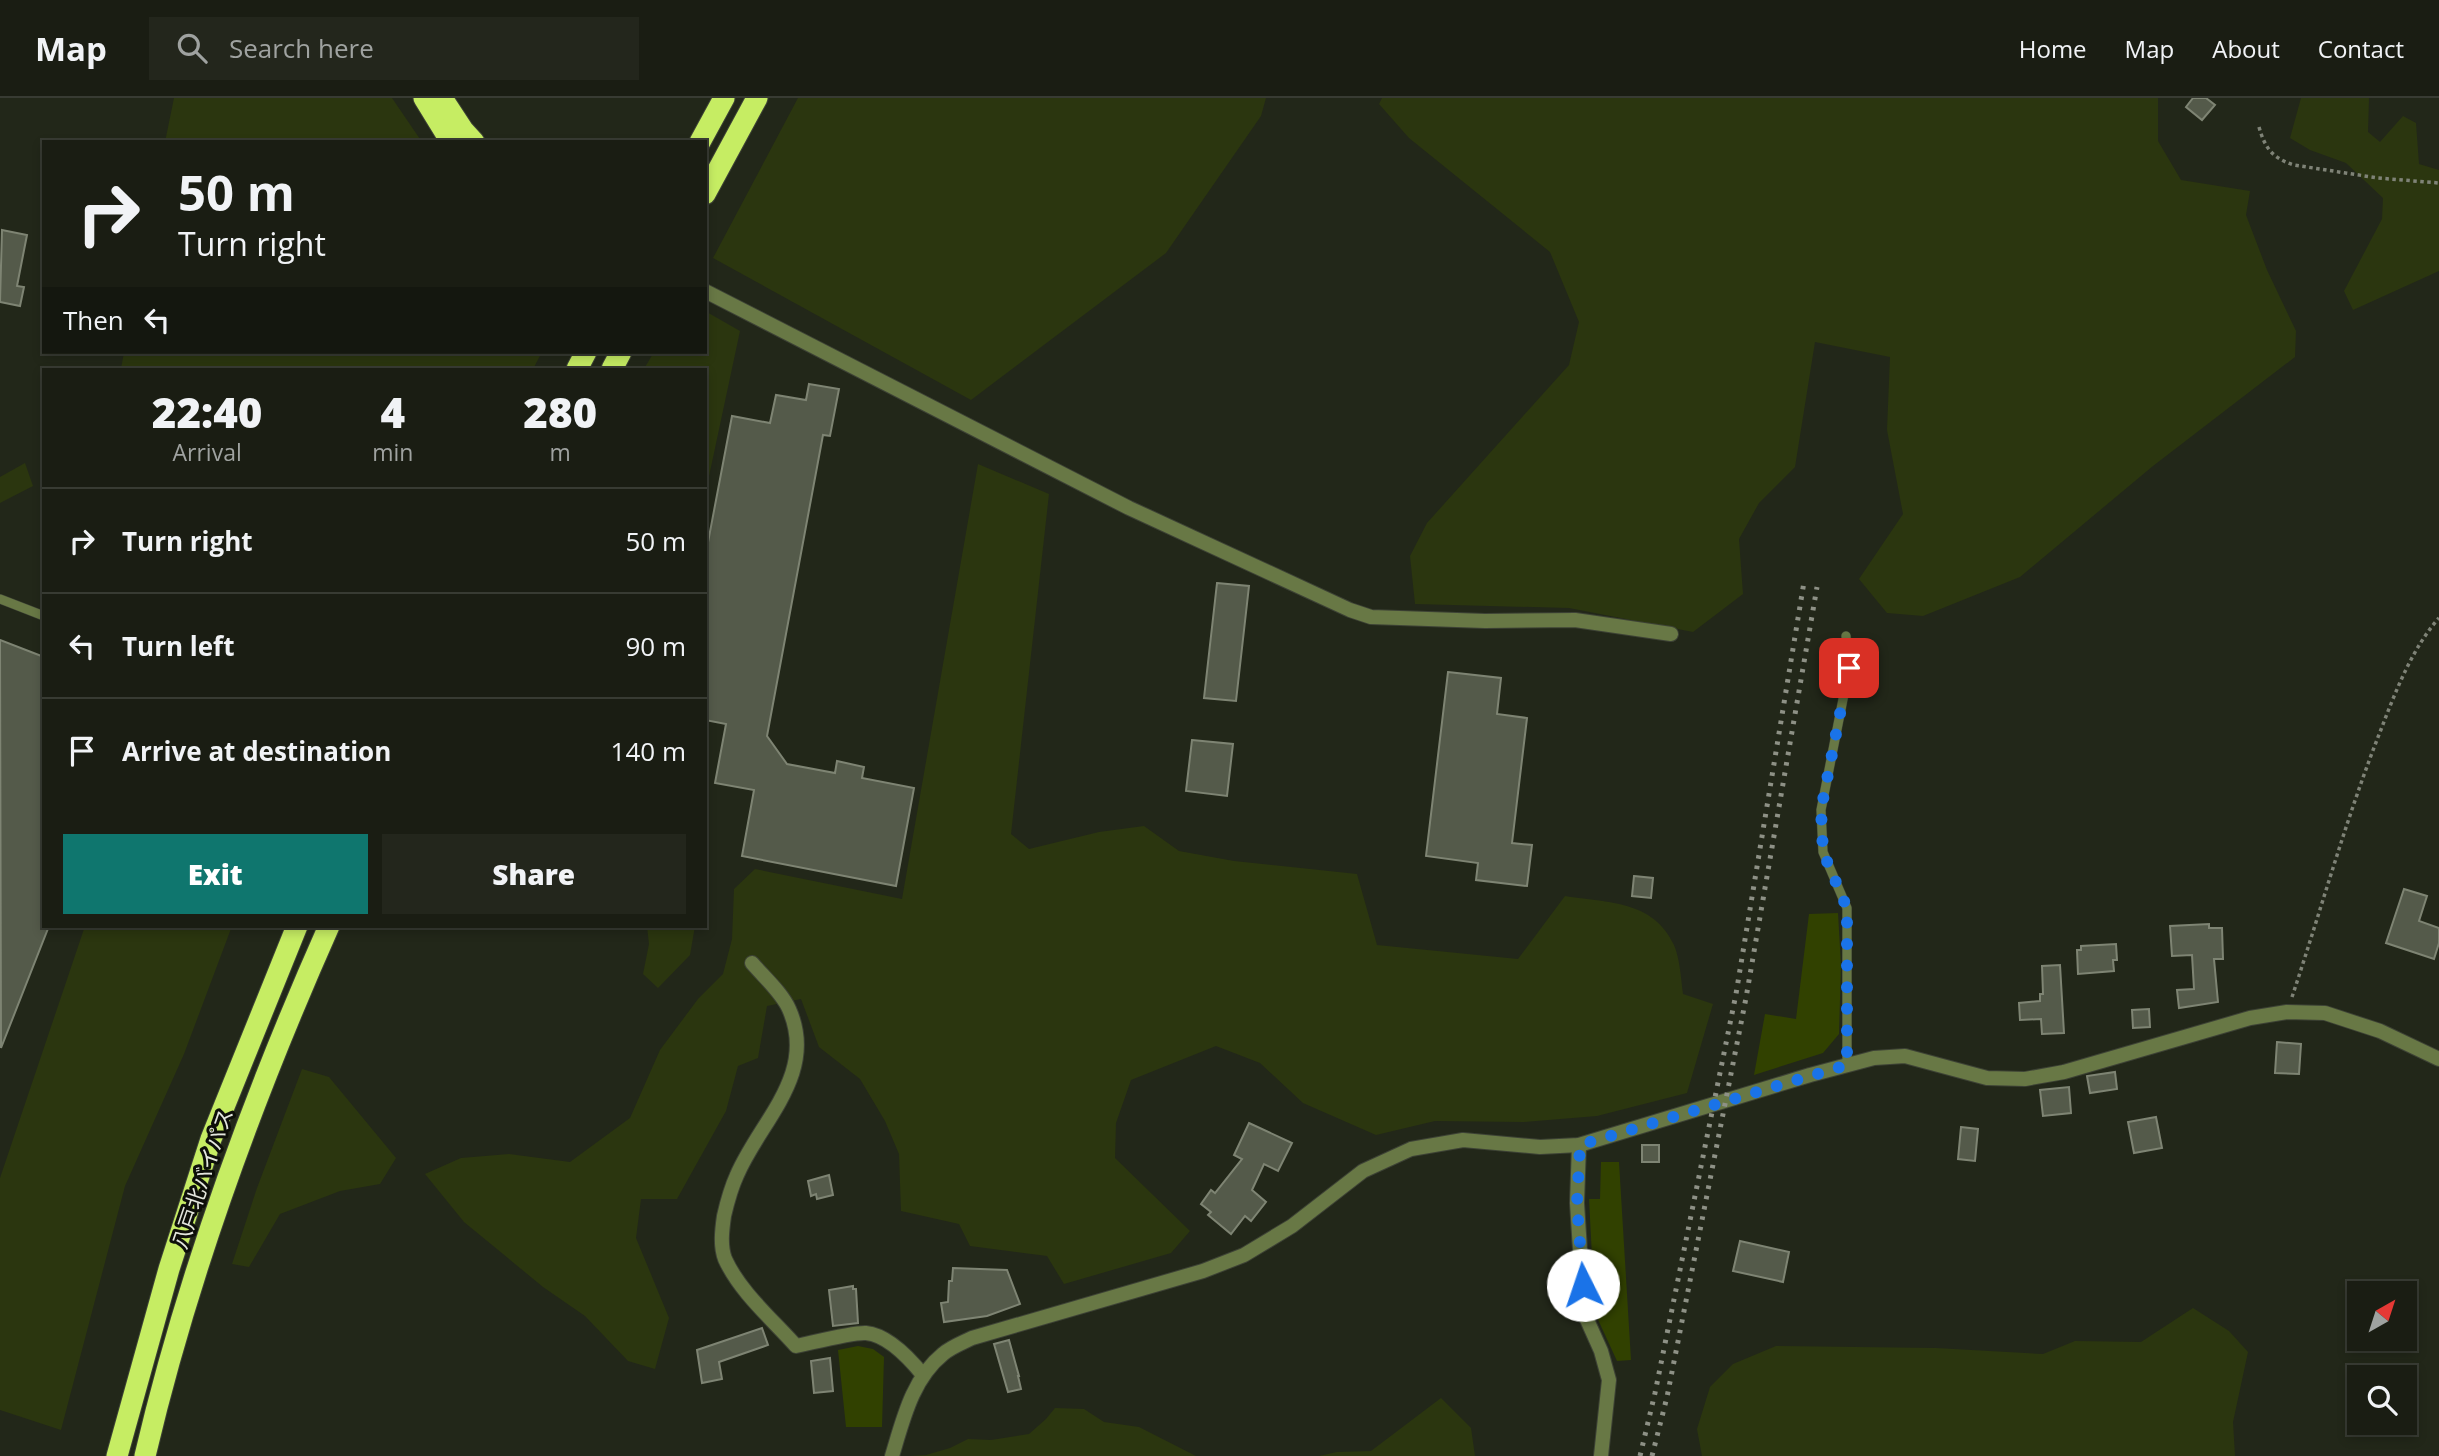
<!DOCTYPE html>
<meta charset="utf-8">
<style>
body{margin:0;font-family:"Open Sans","Noto Sans JP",sans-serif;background:#23261c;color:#f1f3f6;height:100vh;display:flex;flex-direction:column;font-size:26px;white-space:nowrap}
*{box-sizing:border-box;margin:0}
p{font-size:23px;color:#9fa2a0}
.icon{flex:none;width:38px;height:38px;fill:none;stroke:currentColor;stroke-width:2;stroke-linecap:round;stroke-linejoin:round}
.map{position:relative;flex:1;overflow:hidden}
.panel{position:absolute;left:42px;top:270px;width:665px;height:560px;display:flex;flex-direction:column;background:#1a1d13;border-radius:0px;box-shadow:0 4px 10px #0003,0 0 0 2px #383b33}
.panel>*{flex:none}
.top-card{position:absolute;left:42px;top:42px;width:665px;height:214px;border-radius:0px;box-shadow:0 4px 10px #0003,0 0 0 2px #383b33;background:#1a1d13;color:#f1f3f6;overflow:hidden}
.needle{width:46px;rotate:39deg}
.controls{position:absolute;left:2347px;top:1183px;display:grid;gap:14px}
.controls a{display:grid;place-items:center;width:70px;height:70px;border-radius:0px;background:#1a1d13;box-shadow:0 4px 10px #0003,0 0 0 2px #383b33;font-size:35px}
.pin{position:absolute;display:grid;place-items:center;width:60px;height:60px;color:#fff;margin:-30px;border-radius:14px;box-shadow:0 4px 10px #0006}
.me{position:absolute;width:77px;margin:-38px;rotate:356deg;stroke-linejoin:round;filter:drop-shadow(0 0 5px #0008)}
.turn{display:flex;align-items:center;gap:24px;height:147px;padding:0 21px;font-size:32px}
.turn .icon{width:91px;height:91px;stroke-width:2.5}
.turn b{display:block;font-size:49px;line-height:60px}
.then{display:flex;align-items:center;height:66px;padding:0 21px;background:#0003;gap:14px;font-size:26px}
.eta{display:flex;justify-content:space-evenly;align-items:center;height:119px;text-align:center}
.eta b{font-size:42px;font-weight:800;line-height:49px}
.cta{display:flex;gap:14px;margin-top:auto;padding:14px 21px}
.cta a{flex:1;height:80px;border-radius:0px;background:#0f766e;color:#fff;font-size:28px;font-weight:800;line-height:80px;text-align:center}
.cta a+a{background:#23261c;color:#f1f3f6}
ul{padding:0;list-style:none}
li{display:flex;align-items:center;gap:21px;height:105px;padding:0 21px;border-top:2px solid #383b33}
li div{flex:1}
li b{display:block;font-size:26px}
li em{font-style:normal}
header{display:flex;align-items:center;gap:42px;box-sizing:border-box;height:98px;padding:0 35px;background:#1a1d13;border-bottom:2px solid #383b33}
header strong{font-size:33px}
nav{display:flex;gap:38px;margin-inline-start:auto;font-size:24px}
.search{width:490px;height:63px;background:#23261c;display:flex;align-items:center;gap:18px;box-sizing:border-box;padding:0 24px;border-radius:0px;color:#9fa2a0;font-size:26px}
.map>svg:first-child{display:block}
.green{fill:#2b360f}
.water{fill:#314100}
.building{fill:#545a4a;stroke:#7e8473;stroke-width:2}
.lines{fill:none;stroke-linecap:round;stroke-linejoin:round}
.lane-casing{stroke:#3d4235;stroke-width:10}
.street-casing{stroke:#3d4235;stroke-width:16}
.highway-casing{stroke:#3d4235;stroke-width:23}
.path{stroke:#7f8377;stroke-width:3.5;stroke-dasharray:3.5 3.5;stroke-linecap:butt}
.lane{stroke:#687845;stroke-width:9}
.street{stroke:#687845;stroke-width:14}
.highway{stroke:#c6ed63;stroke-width:21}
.rail{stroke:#8e9186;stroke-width:5;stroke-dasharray:3.5 7;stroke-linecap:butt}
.route{stroke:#1a73e8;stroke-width:12;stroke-dasharray:0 21.6}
.labels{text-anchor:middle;stroke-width:6;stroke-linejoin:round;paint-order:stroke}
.street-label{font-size:21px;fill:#e4e7de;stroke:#0d0f09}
</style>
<header>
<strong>Map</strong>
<div class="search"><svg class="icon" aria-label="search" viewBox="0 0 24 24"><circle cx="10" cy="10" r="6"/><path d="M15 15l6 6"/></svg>Search here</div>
<nav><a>Home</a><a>Map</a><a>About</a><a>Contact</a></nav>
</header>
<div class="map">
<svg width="2439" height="1358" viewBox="0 0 2439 1358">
<rect width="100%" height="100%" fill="#222719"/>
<g class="green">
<path d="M174,0H392L422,44H165Z"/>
<path d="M798,0H1266L1261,18L1166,155L971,302L713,160Z"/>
<path d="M1382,0H2158V43L2181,82L2250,93L2246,117L2267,172L2296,233L2295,259L2153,368L2020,479L1923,518L1887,515L1859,481L1903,416L1887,332L1890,259L1815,244L1795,369L1759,405L1739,441L1743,496L1693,534L1569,510L1415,506L1410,458L1427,425L1569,267L1579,224L1550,154L1409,40L1379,6Z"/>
<path d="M2301,0H2369L2368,34L2380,44L2403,18L2416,25L2419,66L2439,72V173L2353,212L2344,193L2382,121L2383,100L2346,65L2310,52L2290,40Z"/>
<path d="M705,213L740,233L705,397V271H644L654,254H705Z"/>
<path d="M124,254H542L533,271H121Z"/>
<path d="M25,365L33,388L0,405V379Z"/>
<path d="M978,366L1049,396L1011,736L1029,751L1099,734L1144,728L1179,753L1234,763L1357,776L1377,847L1518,861L1565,798C1608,805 1653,802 1674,847C1680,861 1681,881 1683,896L1713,906L1687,995L1597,1018L1524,1024L1435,1023L1376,1037L1303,1005L1260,965L1216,948L1131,982L1116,1025L1115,1060L1190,1133L1171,1155L1064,1186L1047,1158L970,1148L959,1126L901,1113L899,1056L885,1023L860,981L819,949L801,901L767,908L758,960L738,968L726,1013L677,1101H641L636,1140L669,1220L655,1271L628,1263L585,1218L543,1189L464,1124L425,1076L461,1060L509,1056L570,1064L630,1020L660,952L698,901L723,876L732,841L734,791L755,771L902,801Z"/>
<path d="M85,828H232L184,956L125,1088L61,1332L0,1312V1080Z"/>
<path d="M647,828H695L690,857L658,890L643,876L649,846Z"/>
<path d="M302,971L329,979L396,1060L380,1086L340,1093L280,1116L249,1169L232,1166L257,1090Z"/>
<path d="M2193,1210L2229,1233L2248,1254L2233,1324L2235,1358H1702L1697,1331L1710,1289L1733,1266L1776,1248L1936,1250L2043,1256L2075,1243L2141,1244Z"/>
<path d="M1441,1300L1471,1330L1475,1358H1319L1337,1354L1371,1353Z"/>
<path d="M1055,1310L1084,1311L1104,1324L1139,1329L1196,1358H910L926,1357L950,1350L968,1341L991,1342L1029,1336L1046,1321Z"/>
</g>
<g class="water">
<path d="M1838,815L1841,867L1839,936L1823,955L1754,977L1765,916L1796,921L1809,816Z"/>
<path d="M1601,1064H1619L1631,1262L1617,1263L1595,1215L1589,1101H1600Z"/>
<path d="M858,1248L873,1251L884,1259L882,1329H846L838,1252Z"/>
</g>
<g class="building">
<path d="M2193,0H2206L2215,7L2202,22L2186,9Z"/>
<path d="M2,132L27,137L17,188L24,189L20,208L0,204Z"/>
<path d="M809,286L839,291L830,338L823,337L767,638L787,666L835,675L837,663L864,669L862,680L914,690L896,788L742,758L754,692L715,685L726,626L705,622V460L732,318L770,325L776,297L806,302Z"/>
<path d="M1217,485L1249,488L1236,603L1204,600Z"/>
<path d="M0,542L44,559V828H49L1,950Z"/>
<path d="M1448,574L1501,580L1497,616L1527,620L1512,745L1532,747L1527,788L1476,782L1478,765L1426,758Z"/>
<path d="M1192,642L1233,646L1227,698L1186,693Z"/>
<path d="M1634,778L1653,780L1651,800L1632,798Z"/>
<path d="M2404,791L2427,798L2419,823L2439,830V845L2434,861L2386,845Z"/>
<path d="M2209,826V830H2222L2223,861H2214L2218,904L2179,910L2177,892L2194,891L2192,857L2172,858L2170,828Z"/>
<path d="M2116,846L2117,862H2113L2114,873L2078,876L2077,852H2081V848Z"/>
<path d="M2060,867L2064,935L2042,936L2041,921L2020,922L2019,905L2040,903V896H2043L2042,868Z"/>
<path d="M2149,911L2150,929L2133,930L2132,912Z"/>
<path d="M2277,944L2301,946L2299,976L2275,975Z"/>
<path d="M2115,974L2117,991L2090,995L2087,978Z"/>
<path d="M2069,989L2071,1015L2043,1018L2040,992Z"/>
<path d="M2156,1019L2162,1050L2134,1055L2128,1024Z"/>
<path d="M1249,1025L1292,1045L1278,1073L1264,1066L1252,1092L1266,1104L1251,1123L1245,1118L1231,1136L1208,1117L1211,1114L1201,1106L1211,1092L1215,1095L1242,1061L1234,1057Z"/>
<path d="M1961,1029L1978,1031L1975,1063L1958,1061Z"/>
<rect x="1642" y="1047" width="17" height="17"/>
<path d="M829,1077L833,1097L817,1101L816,1096L811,1098L808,1083Z"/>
<path d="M1740,1143L1789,1154L1783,1184L1733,1173Z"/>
<path d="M953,1170L1007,1172L1020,1206L987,1218L944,1224L941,1205L948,1204L949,1183H952Z"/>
<path d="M853,1188V1191H856L858,1225L833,1228L829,1192Z"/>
<path d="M762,1230L768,1247L719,1264L722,1281L702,1285L697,1252Z"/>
<path d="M1009,1242L1019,1278H1018L1021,1291L1008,1294L994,1246Z"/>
<path d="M830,1260L833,1293L814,1295L811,1263Z"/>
</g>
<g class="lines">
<defs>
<g id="lane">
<path d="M0,501L44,518"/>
<path d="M1846,538L1849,571L1821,712L1823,754L1847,810V967"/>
</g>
<g id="street">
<path d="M705,193L1129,410L1350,512L1371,519L1485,523L1575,522L1671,536"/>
<path d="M752,865C764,879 782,895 789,911C818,976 760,1023 737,1077C731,1090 727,1105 724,1118C722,1132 720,1148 725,1161C740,1194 772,1221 796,1248C811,1245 853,1234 866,1235C888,1237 910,1261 923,1277"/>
<path d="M1579,1047L1577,1105L1584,1215L1601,1253L1609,1282L1601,1358"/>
<path d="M892,1358C903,1322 912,1281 943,1256C951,1249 962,1245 972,1240L1203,1173L1244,1157L1292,1128L1363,1073L1411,1051L1463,1042L1540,1049L1579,1047L1810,977L1874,960L1905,958L1987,980L2025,981L2064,974L2250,920L2287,914L2325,915L2380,933L2439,961"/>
</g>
<g id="highway">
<path d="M424,0L451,44"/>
<path d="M442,0L463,32L474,44"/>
<path d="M700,44L724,0"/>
<path d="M705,96L757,0"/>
<path d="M577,271L586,254"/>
<path d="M612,271L621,254"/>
<path d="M117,1358L169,1171L211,1041L297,828"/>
<path d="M145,1358C188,1175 253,999 329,828"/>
</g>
</defs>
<use href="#lane" class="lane-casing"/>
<use href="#street" class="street-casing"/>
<use href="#highway" class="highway-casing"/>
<g class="path">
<path d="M2259,29C2265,50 2272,60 2294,67L2378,80L2439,85"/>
<path d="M2292,899C2322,809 2347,717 2382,629C2396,592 2413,549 2439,520"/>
</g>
<use href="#lane" class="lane"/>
<use href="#street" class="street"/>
<use href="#highway" class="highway"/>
<g class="rail">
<path d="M1640,1358L1655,1295L1736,896L1804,484"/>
<path d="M1652,1358L1667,1299L1746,900L1817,489"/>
</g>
</g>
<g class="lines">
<path class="route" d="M1583,1187L1577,1105L1580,1047L1847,967V810L1823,754L1821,712L1849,570"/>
</g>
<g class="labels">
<g class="street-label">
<text transform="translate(203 1081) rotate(-71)" y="7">八戸北バイパス</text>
</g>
</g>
</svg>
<div class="controls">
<a><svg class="needle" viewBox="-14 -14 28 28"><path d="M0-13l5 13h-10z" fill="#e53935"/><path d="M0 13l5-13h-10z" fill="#9fa2a0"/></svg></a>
<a><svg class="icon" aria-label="search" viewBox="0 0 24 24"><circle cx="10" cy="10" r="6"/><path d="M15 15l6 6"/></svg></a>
</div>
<div class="pin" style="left:1849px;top:570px;background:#d93025"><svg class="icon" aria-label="arrive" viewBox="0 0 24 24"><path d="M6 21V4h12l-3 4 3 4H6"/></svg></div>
<svg class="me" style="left:1583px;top:1187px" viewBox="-20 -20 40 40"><circle r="19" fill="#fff"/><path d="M0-13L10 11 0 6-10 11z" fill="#1a73e8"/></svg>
<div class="top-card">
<div class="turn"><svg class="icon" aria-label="right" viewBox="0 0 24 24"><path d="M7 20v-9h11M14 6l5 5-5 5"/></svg><div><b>50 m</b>Turn right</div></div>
<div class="then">Then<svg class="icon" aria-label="left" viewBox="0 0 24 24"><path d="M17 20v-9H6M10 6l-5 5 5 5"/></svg></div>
</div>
<section class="panel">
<div class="eta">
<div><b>22:40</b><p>Arrival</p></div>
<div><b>4</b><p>min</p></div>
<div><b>280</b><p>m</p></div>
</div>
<ul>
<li><svg class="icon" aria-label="right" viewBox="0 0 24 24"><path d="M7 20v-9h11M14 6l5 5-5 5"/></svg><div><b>Turn right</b></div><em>50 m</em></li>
<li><svg class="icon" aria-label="left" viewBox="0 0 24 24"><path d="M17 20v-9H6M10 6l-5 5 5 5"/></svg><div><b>Turn left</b></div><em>90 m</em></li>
<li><svg class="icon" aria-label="arrive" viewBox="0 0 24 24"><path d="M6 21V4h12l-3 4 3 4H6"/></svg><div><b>Arrive at destination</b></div><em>140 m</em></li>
</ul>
<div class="cta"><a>Exit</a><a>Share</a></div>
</section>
</div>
